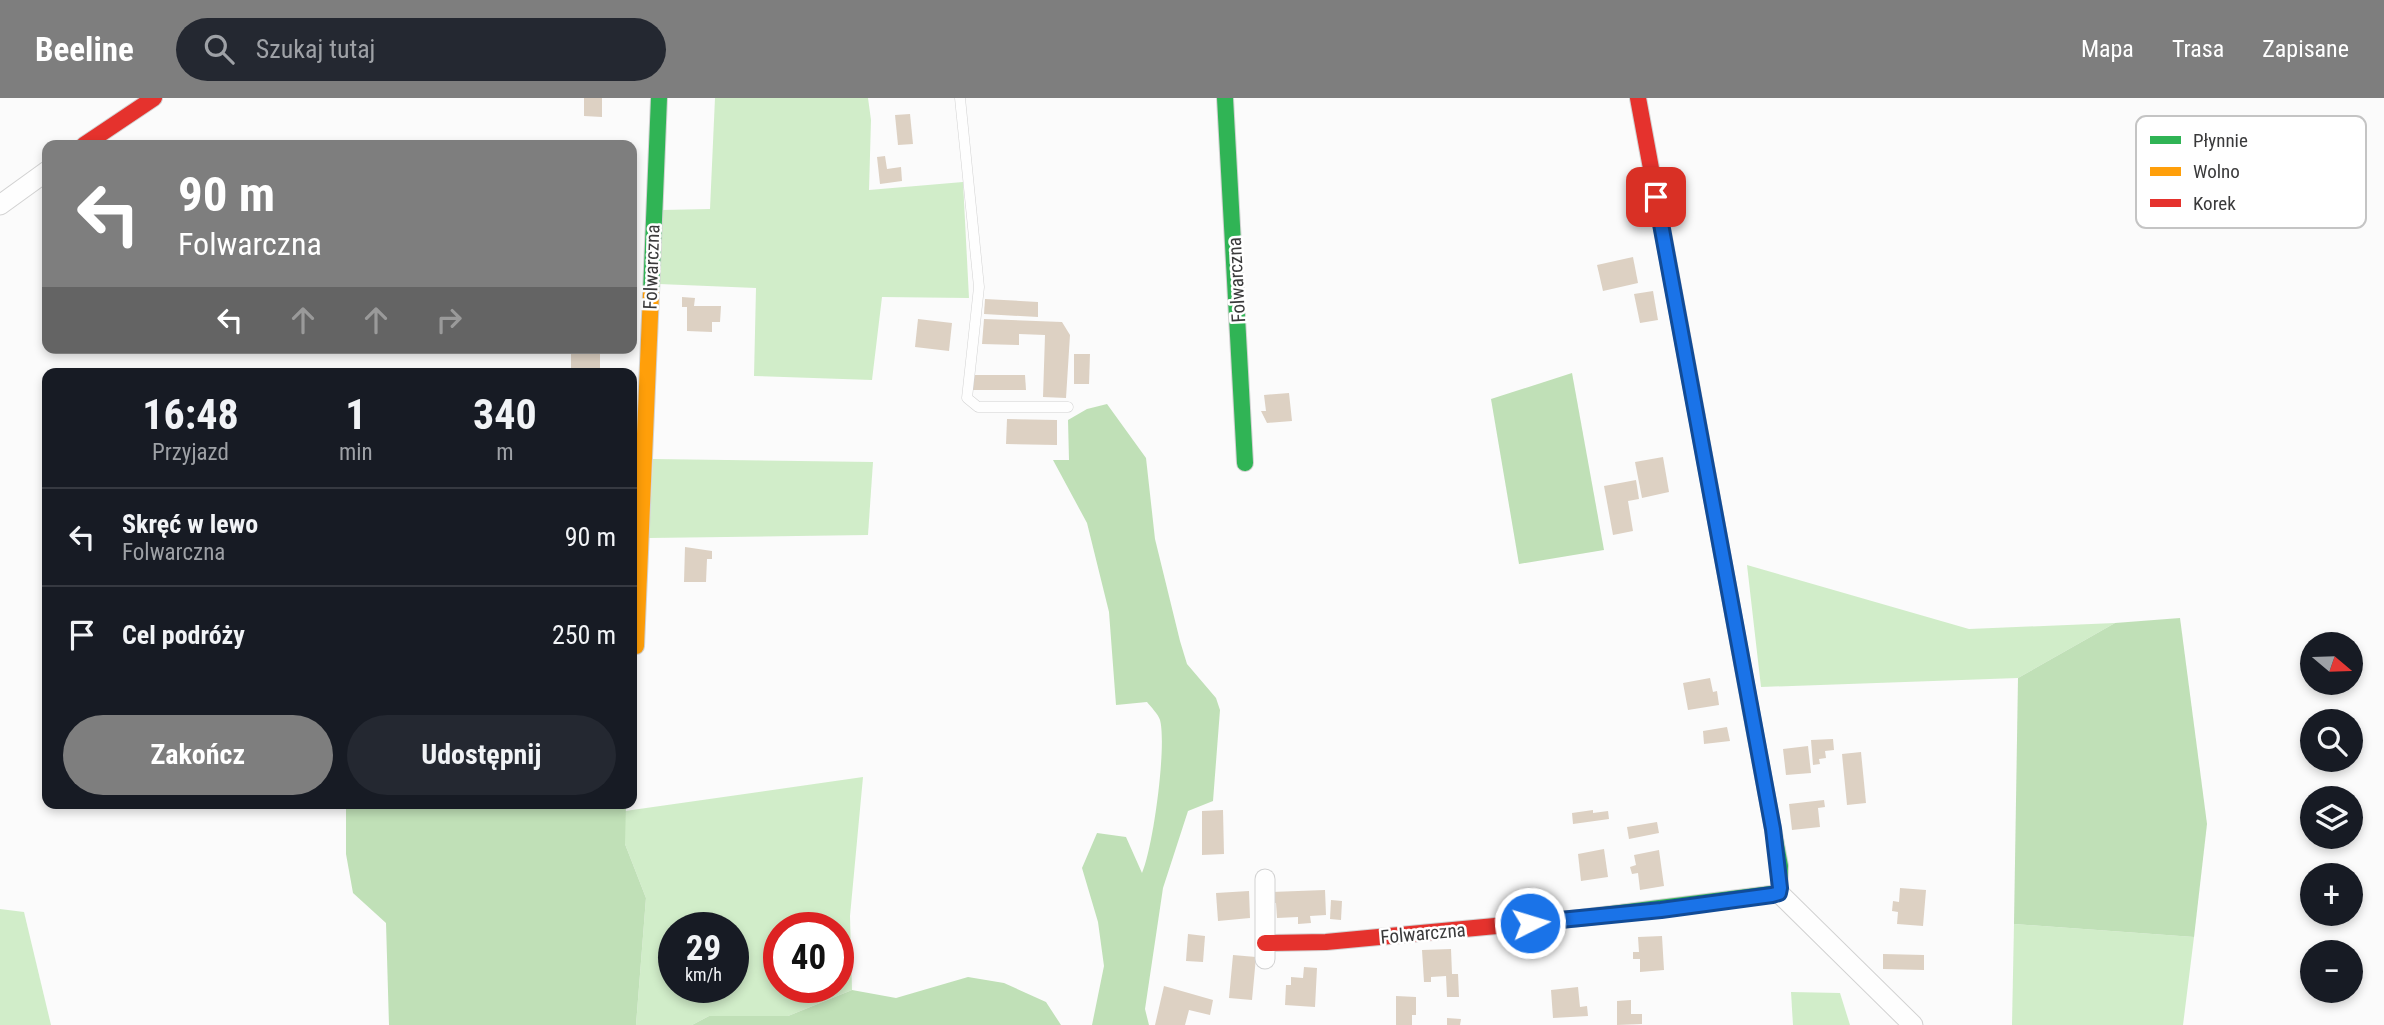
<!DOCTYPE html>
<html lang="pl">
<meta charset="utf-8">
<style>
body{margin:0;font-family:"Roboto Condensed",sans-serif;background:#242831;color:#f1f3f6;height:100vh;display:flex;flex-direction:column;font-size:26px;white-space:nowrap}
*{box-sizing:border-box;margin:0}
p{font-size:23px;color:#9ea1a6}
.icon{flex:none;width:38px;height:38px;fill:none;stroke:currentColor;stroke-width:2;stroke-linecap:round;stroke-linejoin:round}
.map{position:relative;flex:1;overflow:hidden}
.drawer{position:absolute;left:42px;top:270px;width:595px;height:441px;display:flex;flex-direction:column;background:#171b24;border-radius:14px;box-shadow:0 4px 10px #0003}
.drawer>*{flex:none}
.banner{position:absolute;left:42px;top:42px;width:595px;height:214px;border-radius:14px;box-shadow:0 4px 10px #0003;background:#7e7e7e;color:#fff;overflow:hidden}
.needle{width:46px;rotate:109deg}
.tools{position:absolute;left:2300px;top:534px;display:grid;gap:14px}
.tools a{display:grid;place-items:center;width:63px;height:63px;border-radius:50%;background:#171b24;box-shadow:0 4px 10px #0003;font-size:35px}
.speed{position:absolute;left:658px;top:814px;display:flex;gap:14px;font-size:35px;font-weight:700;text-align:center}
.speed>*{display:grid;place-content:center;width:91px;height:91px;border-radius:50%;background:#171b24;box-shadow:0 4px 10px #0003;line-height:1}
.speed small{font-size:18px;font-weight:400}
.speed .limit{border:10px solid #d22;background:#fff;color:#111}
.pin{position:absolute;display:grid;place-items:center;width:60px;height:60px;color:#fff;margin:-30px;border-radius:14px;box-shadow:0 4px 10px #0006}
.me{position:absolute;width:77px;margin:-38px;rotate:85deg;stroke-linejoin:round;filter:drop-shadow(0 0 5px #0008)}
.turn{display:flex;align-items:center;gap:24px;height:147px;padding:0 21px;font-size:32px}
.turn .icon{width:91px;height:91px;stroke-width:2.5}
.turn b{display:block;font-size:49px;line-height:60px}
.lanes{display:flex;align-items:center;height:66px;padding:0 21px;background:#0003;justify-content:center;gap:35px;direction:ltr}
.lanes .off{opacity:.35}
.eta{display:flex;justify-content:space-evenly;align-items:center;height:119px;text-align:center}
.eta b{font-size:42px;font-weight:700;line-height:49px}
.button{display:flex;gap:14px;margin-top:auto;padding:14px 21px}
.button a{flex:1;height:80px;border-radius:42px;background:#7e7e7e;color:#fff;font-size:28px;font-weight:700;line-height:80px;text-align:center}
.button a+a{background:#242831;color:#f1f3f6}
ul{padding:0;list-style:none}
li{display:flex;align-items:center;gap:21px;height:98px;padding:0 21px;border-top:2px solid #363941}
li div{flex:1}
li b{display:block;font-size:26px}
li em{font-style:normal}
header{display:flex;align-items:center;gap:42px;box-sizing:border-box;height:98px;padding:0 35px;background:#7e7e7e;color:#fff}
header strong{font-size:33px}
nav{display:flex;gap:38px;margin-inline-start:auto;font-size:24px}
.search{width:490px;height:63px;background:#242831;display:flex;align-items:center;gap:18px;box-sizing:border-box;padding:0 24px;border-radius:38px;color:#9ea1a6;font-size:26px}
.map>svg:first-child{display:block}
.green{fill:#d1edc9;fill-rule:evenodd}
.forest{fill:#c0e0b7}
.building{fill:#ddd1c3}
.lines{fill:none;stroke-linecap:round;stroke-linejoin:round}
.lane-casing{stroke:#d2d2d2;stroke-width:11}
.street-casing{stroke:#d2d2d2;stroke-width:21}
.fast-casing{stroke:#d2d2d2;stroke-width:18}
.slow-casing{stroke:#d2d2d2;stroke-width:18}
.jam-casing{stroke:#d2d2d2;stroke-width:18}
.lane{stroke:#fefefe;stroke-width:10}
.street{stroke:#fefefe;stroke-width:19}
.fast{stroke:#30b455;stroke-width:16}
.slow{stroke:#ff9f0a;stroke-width:16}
.jam{stroke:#e5322d;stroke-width:16}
.route-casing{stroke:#114b97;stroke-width:18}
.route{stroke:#1a73e8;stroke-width:12}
.labels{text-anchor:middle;stroke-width:5;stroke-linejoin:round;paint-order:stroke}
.street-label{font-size:19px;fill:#3a3a3b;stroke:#fff}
.key{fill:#fff;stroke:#c4c4c4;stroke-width:2}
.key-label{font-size:19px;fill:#3a3a3b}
</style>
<header>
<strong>Beeline</strong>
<div class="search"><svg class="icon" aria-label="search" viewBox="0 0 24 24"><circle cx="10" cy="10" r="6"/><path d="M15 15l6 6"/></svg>Szukaj tutaj</div>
<nav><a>Mapa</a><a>Trasa</a><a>Zapisane</a></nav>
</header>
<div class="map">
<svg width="2384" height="927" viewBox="0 0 2384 927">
<rect width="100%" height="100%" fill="#fbfbfb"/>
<g class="green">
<path d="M715,0H868L871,22L869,92L963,84L969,200L882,199L872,282L754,278L756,190L659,186L662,112L710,111Z"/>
<path d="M653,361L873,364L868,437L649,440Z"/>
<path d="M1747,467L1969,531L2115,525L2018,580L1761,589Z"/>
<path d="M863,679L850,818L852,892L788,918H709L692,927H636L646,800L625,746V713ZM674,830H733V889H674ZM779,830H838V889H779Z"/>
<path d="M0,811L24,814L51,927H0Z"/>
<path d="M2014,826L2194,839L2183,927H2012Z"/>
<path d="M1791,894L1840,895L1850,927H1793Z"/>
</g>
<g class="forest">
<path d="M1572,275L1604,452L1519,466L1491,301Z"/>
<path d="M1107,306L1146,360L1155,441L1180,543L1187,566L1216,600L1220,612L1213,703L1188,713L1163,790L1145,911L1149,927H1092L1104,868L1098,824L1082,770L1097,735L1126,739L1142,775C1153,750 1167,648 1160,622C1158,616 1151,609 1147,604L1116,607L1109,514L1087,425L1053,362H1069L1068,322L1087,311Z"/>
<path d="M2180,520L2207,726L2194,839L2014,826L2018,580L2115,525Z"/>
<path d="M346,705H626L625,746L646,800L636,927H389L386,825L353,795L346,756Z"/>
<path d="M968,879L1004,885L1046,904L1061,927H692L709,918H788L852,892L896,900Z"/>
</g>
<g class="building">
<path d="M584,0H602V19L584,18Z"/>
<path d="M910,16L913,46L898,47L895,17Z"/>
<path d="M885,58L887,71L901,69L902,83L880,86L877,59Z"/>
<path d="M1633,159L1638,185L1603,193L1597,167Z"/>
<path d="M1653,193L1658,222L1640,225L1634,196Z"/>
<path d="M682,199L695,200L694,208H721L720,224H712V234L687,233V209H682Z"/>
<path d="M985,201L1038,204V219L984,216Z"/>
<path d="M918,221L952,225L949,253L915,249Z"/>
<path d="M984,221L1062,224L1070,237L1066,300L1043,299L1045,237L1019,236V247L982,246Z"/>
<path d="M571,250H600V271L571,270Z"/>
<path d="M1074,256H1090L1089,286H1074Z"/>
<path d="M973,277H1025L1026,292H973Z"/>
<path d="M1289,295L1292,323L1267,325L1261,313H1266L1264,297Z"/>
<path d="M1007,321L1057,322V347L1006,346Z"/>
<path d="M1663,359L1669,394L1642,400L1635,364Z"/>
<path d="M1636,382L1639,401L1628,403L1633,433L1613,437L1604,388Z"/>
<path d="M685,449L712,453V461H707L706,484H684Z"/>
<path d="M1710,580L1713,594L1717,593L1719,607L1688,612L1683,585Z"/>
<path d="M1727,629L1730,643L1704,646L1703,633Z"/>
<path d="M1833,641L1834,652L1825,653L1826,660L1819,661L1820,666L1813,667L1811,642Z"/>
<path d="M1808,648L1811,675L1786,677L1783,651Z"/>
<path d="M1861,654L1866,705L1847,707L1842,656Z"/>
<path d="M1824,702L1825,709L1818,710L1820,729L1792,732L1789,706Z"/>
<path d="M1223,712L1224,756L1202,757V713Z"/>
<path d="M1593,712V715L1608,713L1609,721L1573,726L1572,715Z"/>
<path d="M1657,724L1659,735L1629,741L1627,729Z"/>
<path d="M1604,751L1608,779L1581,783L1578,756Z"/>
<path d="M1659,752L1664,788L1640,792L1638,775L1632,776L1630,769L1636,767L1634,757Z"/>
<path d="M1900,790L1926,792L1923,828L1897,826L1898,814L1892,813L1893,803L1899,804Z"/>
<path d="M1325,792L1326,817L1310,818L1311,825L1298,826V819L1277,820L1276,805H1272L1271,794Z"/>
<path d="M1249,793L1250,820L1218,823L1216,795Z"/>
<path d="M1331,802L1342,803L1341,822L1330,821Z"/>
<path d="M1188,836L1205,838L1203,864L1186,863Z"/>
<path d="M1662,838L1664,872L1640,874V861H1633V854H1639L1638,839Z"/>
<path d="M1451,851L1452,876H1458L1459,899H1447L1446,878L1431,879V884H1424L1422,852Z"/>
<path d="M1883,856L1924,857V872L1883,871Z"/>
<path d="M1233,857L1256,859L1252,902L1229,900Z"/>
<path d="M1304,869L1317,870L1315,909L1285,907L1286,887H1291V879L1303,880Z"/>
<path d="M1164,888L1213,902L1210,917L1189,912L1185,927H1155Z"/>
<path d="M1578,889L1580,909L1587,908L1588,918L1553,920L1551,892Z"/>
<path d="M1396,898L1416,899V917H1412V927H1396Z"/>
<path d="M1631,902V916H1642V926L1617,927V903Z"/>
<path d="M1447,920L1461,921L1460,927H1447Z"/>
</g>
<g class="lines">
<defs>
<path id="lane" d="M960,0L979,189L967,300L978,309H1068"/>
<g id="street">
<path d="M0,107L47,73"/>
<path d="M1779,795L1913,927"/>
<path d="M1265,861V781"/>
</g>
<g id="fast">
<path d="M1225,0L1245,365"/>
<path d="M651,195L659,0"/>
<path d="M1580,820L1779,795L1780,768L1750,608"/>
</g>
<g id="slow">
<path d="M1697,319L1750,608"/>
<path d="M636,548L651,195"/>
</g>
<g id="jam">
<path d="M1638,0L1697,319"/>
<path d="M84,47L154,0"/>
<path d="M1265,845L1326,844L1580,820"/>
</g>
</defs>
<use href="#lane" class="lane-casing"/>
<use href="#street" class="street-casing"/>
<use href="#fast" class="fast-casing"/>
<use href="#slow" class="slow-casing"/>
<use href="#jam" class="jam-casing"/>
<use href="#lane" class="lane"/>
<use href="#street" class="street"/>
<use href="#fast" class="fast"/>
<use href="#slow" class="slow"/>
<use href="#jam" class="jam"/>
</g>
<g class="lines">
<defs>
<path id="route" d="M1530,825L1661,812L1772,797L1779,795L1780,790L1773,731L1656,99"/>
</defs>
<use href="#route" class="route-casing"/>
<use href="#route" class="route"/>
</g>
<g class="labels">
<g class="street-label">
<text transform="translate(651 169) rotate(-88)" y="7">Folwarczna</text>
<text transform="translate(1236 182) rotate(-93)" y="7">Folwarczna</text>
<text transform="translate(1423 835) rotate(-5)" y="7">Folwarczna</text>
</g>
</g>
<rect x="2136" y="18" width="230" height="112" rx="10" class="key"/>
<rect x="2150" y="38" width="31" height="8" fill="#30b455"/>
<rect x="2150" y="69" width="31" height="9" fill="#ff9f0a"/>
<rect x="2150" y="101" width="31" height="8" fill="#e5322d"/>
<g class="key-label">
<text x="2193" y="49">Płynnie</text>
<text x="2193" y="80">Wolno</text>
<text x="2193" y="112">Korek</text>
</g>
</svg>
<div class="tools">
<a><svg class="needle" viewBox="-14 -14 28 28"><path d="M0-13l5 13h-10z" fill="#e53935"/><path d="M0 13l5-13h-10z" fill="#9ea1a6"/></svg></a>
<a><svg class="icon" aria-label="search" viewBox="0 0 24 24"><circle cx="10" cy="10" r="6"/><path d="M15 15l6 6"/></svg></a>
<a><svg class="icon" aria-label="layers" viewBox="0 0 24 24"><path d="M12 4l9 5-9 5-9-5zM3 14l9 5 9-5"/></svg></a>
<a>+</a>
<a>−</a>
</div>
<div class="speed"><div>29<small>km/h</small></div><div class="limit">40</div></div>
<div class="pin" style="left:1656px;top:99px;background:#d93025"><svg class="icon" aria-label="arrive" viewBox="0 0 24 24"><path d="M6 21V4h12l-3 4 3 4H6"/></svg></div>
<svg class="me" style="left:1530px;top:825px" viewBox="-20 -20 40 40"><circle r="17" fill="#1a73e8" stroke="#fff" stroke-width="3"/><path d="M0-11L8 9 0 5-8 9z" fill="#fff"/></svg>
<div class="banner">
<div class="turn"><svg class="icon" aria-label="left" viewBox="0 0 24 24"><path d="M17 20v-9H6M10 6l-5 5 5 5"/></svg><div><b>90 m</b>Folwarczna</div></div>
<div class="lanes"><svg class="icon" aria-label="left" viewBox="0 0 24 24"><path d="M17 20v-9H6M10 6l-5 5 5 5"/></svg><svg class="icon off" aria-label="ahead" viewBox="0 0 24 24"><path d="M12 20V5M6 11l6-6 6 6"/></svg><svg class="icon off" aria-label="ahead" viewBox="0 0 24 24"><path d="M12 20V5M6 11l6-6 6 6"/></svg><svg class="icon off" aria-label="right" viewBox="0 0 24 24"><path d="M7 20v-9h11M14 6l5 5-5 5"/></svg></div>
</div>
<section class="drawer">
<div class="eta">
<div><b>16:48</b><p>Przyjazd</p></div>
<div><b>1</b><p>min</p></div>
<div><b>340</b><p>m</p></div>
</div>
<ul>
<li><svg class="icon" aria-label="left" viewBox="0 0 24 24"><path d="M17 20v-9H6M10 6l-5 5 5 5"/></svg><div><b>Skręć w lewo</b><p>Folwarczna</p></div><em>90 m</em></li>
<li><svg class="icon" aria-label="arrive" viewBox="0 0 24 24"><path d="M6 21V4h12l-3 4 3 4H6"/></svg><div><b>Cel podróży</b></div><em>250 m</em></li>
</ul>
<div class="button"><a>Zakończ</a><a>Udostępnij</a></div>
</section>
</div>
